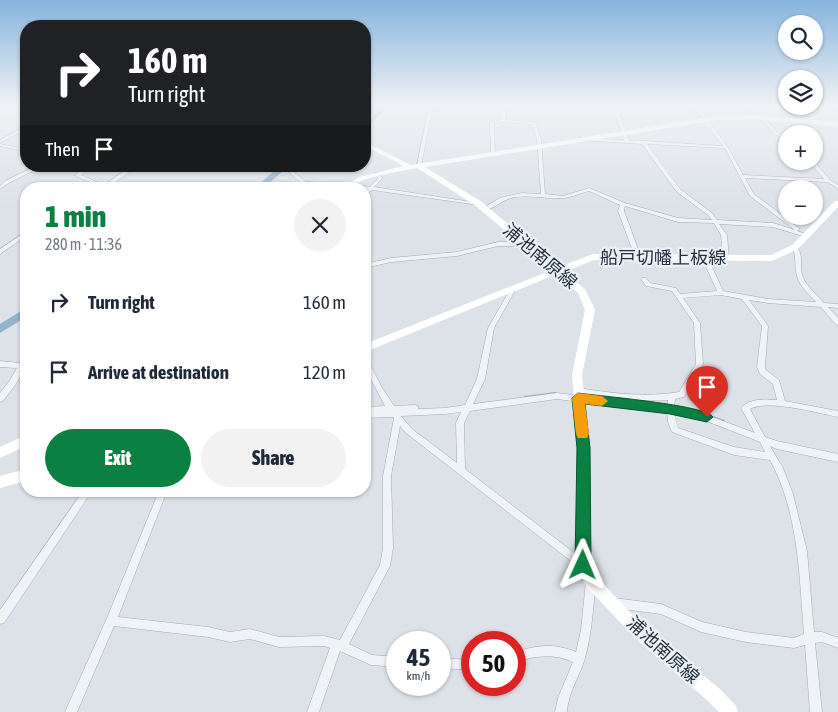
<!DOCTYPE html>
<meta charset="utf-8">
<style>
body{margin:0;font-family:"Asap Condensed","Noto Sans JP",sans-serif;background:#f2f2f3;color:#1f2937;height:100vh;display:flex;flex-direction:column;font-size:19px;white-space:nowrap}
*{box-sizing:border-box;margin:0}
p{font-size:16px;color:#747a83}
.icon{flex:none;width:28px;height:28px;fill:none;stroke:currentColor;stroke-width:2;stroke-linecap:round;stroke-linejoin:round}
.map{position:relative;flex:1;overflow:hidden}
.details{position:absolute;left:20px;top:182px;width:351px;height:315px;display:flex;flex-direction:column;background:#fff;border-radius:20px;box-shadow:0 1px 4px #0004}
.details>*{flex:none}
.guide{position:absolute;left:20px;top:20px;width:351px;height:152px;border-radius:20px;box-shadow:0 1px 4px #0004;background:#202124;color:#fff;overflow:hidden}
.fabs{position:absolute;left:778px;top:15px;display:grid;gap:10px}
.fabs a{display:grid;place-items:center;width:45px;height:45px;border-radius:50%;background:#fff;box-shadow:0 1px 4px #0004;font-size:25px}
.speed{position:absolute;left:386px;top:631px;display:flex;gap:10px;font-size:25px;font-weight:700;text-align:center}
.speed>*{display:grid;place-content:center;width:65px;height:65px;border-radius:50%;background:#fff;box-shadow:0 1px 4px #0004;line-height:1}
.speed small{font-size:12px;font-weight:400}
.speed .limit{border:8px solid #d22;background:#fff;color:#111}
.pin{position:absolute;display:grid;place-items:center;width:42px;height:42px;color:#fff;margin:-51px -21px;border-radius:50% 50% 50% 0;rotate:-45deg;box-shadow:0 0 5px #0007}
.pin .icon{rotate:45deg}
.me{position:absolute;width:55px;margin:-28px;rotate:1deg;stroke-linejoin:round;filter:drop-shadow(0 0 4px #0008)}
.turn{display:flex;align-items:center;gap:18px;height:105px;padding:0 25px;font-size:22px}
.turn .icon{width:65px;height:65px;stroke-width:2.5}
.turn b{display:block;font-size:35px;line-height:42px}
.then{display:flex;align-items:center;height:48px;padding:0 25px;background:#0003;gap:10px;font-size:19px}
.round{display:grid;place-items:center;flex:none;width:52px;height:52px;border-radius:26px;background:#f2f2f3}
.summary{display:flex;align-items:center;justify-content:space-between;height:85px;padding:0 25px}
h1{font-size:30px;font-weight:800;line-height:38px;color:#0b8043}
.button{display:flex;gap:10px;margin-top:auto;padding:10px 25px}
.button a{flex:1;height:58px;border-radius:30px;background:#0b8043;color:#fff;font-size:20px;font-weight:800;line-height:58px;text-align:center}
.button a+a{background:#f2f2f3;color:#1f2937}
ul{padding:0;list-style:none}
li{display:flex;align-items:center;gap:15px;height:70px;padding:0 25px}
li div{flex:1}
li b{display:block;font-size:19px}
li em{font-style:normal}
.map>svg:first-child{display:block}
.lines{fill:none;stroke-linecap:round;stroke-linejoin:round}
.stream{stroke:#94b4cc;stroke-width:2}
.river{fill:#94b4cc;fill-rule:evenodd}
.minor-casing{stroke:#a2a9b2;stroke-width:1}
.tertiary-casing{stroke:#a2a9b2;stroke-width:1}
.minor{fill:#f0f3f6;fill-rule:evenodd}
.tertiary{fill:#f0f3f6;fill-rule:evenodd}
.secondary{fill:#fff;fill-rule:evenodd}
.route{fill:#0b8043;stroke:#07532c}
.slow{fill:#f59e0b}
.labels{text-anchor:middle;stroke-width:4.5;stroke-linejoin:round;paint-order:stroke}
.street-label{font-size:18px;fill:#253140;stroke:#ecf1f6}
</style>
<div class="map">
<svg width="838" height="712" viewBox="0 0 838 712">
<rect width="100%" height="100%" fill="#dde2e8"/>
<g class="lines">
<g class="stream">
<path d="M585,396L668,407"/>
<path d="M525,397L555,393"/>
<path d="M673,407L691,410"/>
<path d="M698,412L724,421"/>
</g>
<g class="river">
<path d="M382,106H388L365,130V124Z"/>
<path d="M280,166H289L262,189H253Z"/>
<path d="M26,308V317L0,333V324Z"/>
</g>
<defs>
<g id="minor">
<path d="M429,106H433L421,166L419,167L417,166Z"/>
<path d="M501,106H505V120L534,122L536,123L541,139L545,194L563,196L589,188L625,203L678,218L712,220L708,215L676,191L642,144L579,140V138H580L624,140L612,106H616L629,140L723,146L693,106H697L728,147L743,175L824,179L809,161H814L830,180L838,185V188L827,182L745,178L754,194L799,228L800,229L797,231L809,235L806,237L773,227L719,224L727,235L729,259L726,261L723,259L721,235L714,223L678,222L625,206L624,211L641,257L638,259L635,257L618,211L620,205L589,191C580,193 571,198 562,198C547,199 531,195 515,197C503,199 494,210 483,210V208L500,198L508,196L522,193L541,194L537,139L532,124L503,122L494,123L495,153L493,154L491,153L490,122L501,120ZM647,144L725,148L750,196L795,230L773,223L717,220L712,213L680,189Z"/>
<path d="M749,106H753L777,132L786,137V140L775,134Z"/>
<path d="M25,127H26V129L0,143V140Z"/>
<path d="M0,144L26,149V151L0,146Z"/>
<path d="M36,166H42L9,183L0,189V186L5,181Z"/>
<path d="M83,166L132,168L134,169L132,170L89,168L81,175L106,186V188H104L76,176V174L84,167Z"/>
<path d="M281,166H286L306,182L342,183L370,187L378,178L374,174L376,173L383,178L374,187L479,203L481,204L479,205L372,190L365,195V191L367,189L342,185L306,184L299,189H293L302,183Z"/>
<path d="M21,235L24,237L23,238L0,254V249Z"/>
<path d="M498,242H525L528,244L525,246H498L457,256L391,262L365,268V264L391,258L457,252Z"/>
<path d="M795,245C804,252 800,265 802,275C805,285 817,295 824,303L838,304V308L828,307L838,318V325H836L821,307L768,303L749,300L768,326L765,367L766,370L779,380L785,401L838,411V417C818,413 767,399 750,409L765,437L777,441L838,454V462L777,449L770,446L783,468L793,494L807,551L814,632H822L838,638V648L822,642L815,643L822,712H810L805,645L794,648L746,642L701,632L661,614L614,608L610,607L609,603L610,599L614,598L661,604L702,622L746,632L794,638L804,634C799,576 799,513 770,460L734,455L672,432L668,422L667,413L557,399L470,411L464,423L465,469L586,562L588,565L586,568L583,570L580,568L406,433L400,426L391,476L393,548L390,566L349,644L372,655L398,657V667L371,665L340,651L319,712H307L330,648L324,646L279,647L250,639L230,642L208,637L114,626L77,712H65L107,618L159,491H167L118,617L208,627L230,632L250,629L279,637L324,636L340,640L380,565L383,548V476L394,418L393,417L365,418V407L385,406L365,368V357L367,358L381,386L394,406L415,405L418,406V409L445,408L465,405L477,379L488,328L511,288L513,287L516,289L494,328L485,379L473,404L557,393L667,407L668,400C637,402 608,398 578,394L575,393L574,391L575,389L578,388C611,393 645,398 679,392L696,364L694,323L672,291L646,286L641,279L642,278H646L650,283L676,288L680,294L717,291L702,258L705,256L708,258L723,291L768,299L816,302C810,295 799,286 797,276C794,266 797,256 792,247ZM721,295L742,299L762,326L757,367L760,374L773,384L777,400C765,399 750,398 741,408L755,433L696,411L674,408L675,399L684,397L703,364L700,323L683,298ZM461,412L456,423L457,463L412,429L401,416L445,414ZM674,414L696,417L760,442L765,452L734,447L678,428Z"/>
<path d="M26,355V368L24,369L16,384L3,401L0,402V393L10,380L17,368L0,367V361L20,363L24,356Z"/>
<path d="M83,491H92L4,623L0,624V610Z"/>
<path d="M591,576L594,578L596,581C593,607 592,633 585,658C580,676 568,692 567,712H555L558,698L573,662C553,653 535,656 515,662V652C538,645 554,643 576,652L581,630L586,581L588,578Z"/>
<path d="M440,658L472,660V670L440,668Z"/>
</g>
<g id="tertiary">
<path d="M132,166H139L105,189H98Z"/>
<path d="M26,232V237L21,239L19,238V236Z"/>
</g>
</defs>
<use href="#minor" class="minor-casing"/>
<use href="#tertiary" class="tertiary-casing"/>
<use href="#minor" class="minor"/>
<use href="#tertiary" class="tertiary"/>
<g class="secondary">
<path d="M753,115L838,122V126L753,119L717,120L425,167L482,202L559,267L593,254L771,255L792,245L835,201H838V207L798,249L772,261L594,260L564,272L585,289L595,310L582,375L590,449V564L596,576L645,628L720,689L736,706L738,712H719L708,701L635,638L586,586L576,565L578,449L572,375L585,310L578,293L557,274L365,352V344L552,270L476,206L417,168C400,171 384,174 367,179C356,182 350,189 338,189L360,177L403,166L365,146V142L411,165L717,116Z"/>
<path d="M26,435V446L0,458V447Z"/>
<path d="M26,469V481L0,488V476Z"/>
</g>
</g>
<linearGradient id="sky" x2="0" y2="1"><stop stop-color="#86b4dd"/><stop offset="0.51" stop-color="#f0f2f5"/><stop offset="1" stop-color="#f0f2f5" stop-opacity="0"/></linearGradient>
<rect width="838" height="206" fill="url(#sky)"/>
<path class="route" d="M578,393C598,396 707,405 713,417L707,422L670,414L585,404L590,448L591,565L589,570L583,573L577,570L575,565L577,448L572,398Z"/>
<path class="slow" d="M578,393L602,396L608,401L602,406L585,404L589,434L587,438H578L576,434L572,398Z"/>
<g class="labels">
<g class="street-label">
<text transform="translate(540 256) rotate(40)" y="6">浦池南原線</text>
<text x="663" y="264">船戸切幡上板線</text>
<text transform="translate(663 650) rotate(42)" y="6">浦池南原線</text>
</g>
</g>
</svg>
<div class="fabs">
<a><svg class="icon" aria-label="search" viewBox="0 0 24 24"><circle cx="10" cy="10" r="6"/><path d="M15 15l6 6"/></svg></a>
<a><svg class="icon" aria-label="layers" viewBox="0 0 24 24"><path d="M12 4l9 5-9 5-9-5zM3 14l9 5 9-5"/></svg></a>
<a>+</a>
<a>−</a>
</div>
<div class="speed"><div>45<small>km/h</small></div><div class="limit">50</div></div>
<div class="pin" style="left:707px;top:417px;background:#d93025"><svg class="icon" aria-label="arrive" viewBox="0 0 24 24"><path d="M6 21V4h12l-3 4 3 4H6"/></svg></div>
<svg class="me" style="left:583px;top:565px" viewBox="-20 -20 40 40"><path d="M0-17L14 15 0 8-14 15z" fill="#0b8043" stroke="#fff" stroke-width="4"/></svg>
<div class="guide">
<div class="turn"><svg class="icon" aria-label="right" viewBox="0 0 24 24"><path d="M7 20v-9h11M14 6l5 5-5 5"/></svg><div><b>160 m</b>Turn right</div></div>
<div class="then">Then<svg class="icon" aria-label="arrive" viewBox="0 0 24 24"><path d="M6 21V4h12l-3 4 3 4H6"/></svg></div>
</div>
<section class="details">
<div class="summary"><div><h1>1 min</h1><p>280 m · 11:36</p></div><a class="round"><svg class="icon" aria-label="close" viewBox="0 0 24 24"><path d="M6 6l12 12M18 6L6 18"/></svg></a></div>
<ul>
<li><svg class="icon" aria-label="right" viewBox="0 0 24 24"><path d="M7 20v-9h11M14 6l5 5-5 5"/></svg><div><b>Turn right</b></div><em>160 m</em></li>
<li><svg class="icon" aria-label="arrive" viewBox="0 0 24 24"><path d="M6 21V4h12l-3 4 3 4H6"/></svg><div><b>Arrive at destination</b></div><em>120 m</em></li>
</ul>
<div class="button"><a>Exit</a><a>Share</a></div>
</section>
</div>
